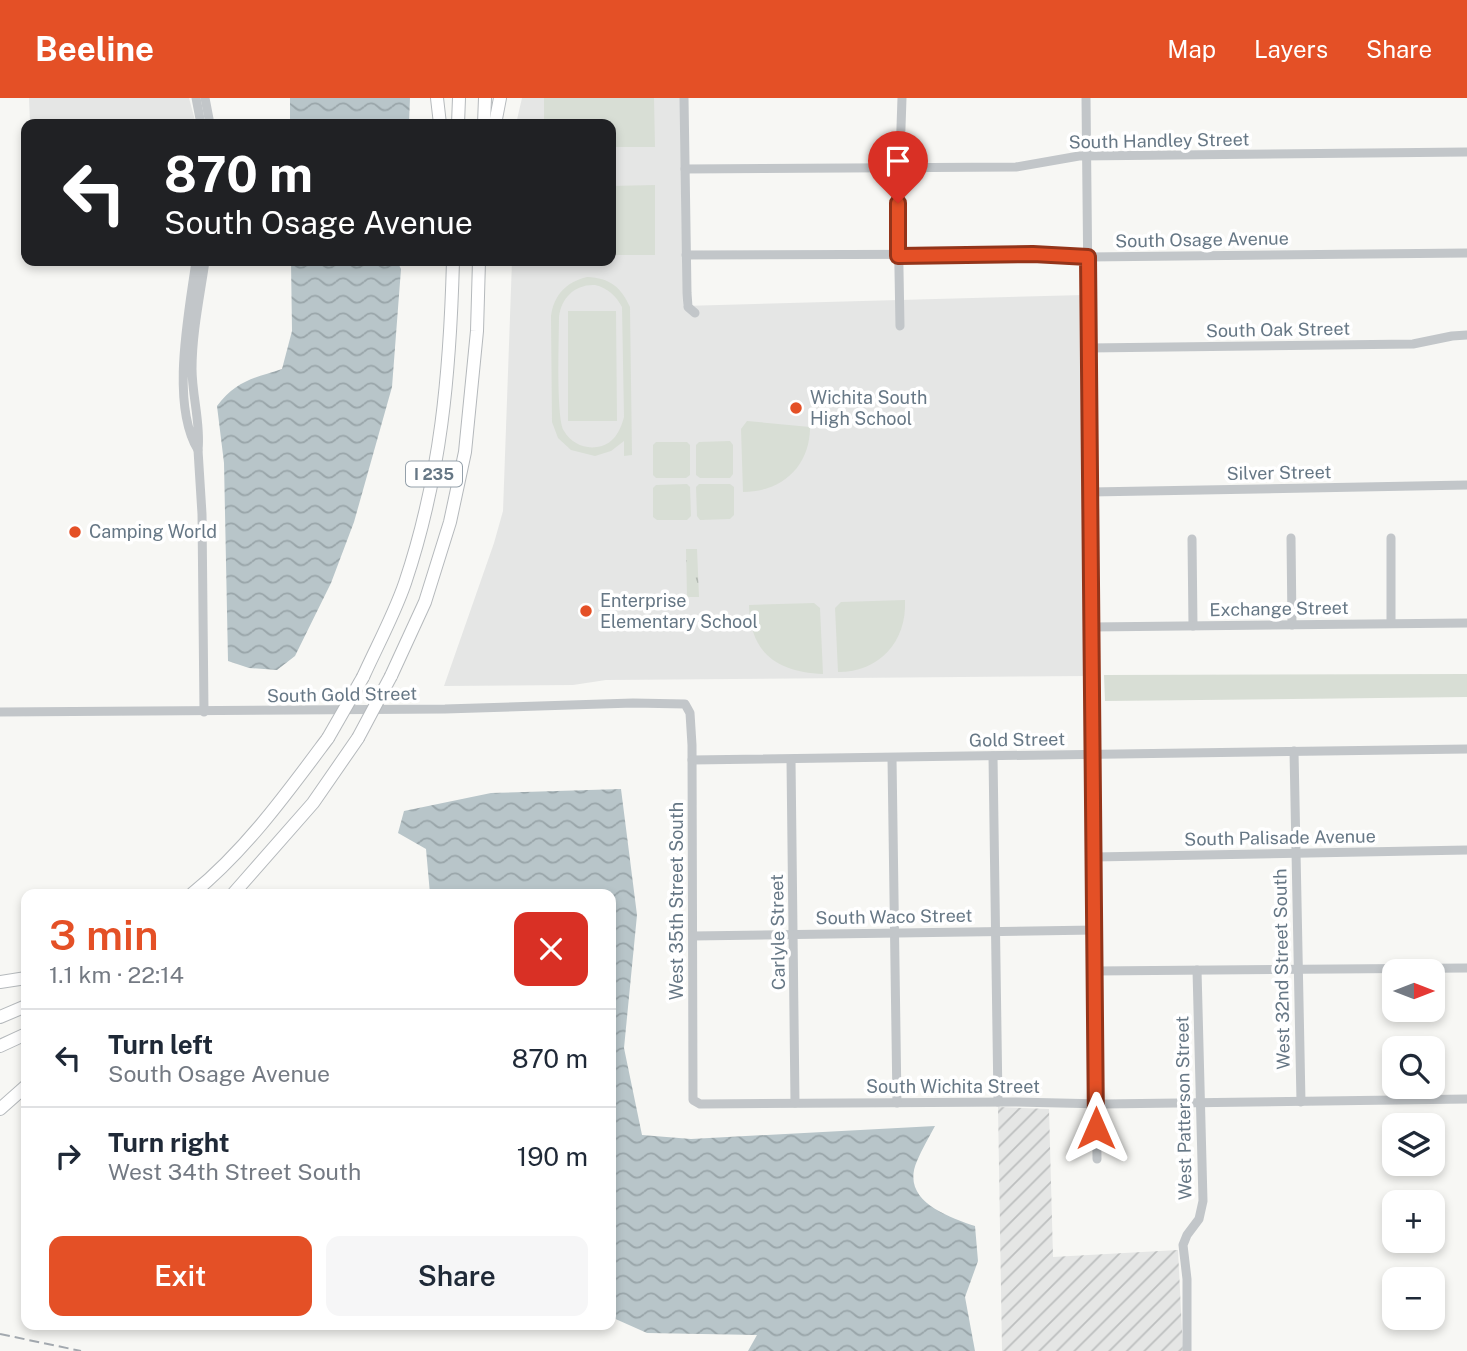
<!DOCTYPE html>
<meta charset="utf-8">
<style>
body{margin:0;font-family:"Public Sans",sans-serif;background:#f6f6f7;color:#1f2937;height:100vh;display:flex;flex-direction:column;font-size:26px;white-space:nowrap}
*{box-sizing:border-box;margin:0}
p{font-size:23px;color:#747a83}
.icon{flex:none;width:38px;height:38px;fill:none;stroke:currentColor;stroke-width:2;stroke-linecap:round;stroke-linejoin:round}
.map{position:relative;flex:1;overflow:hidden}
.details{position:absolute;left:21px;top:791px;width:595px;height:441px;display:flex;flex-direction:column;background:#fff;border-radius:14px;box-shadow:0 4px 10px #0003}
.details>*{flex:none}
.banner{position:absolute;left:21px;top:21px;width:595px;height:147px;border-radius:14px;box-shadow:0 4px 10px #0003;background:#202124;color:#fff;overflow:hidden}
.needle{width:46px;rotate:90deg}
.tools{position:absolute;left:1382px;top:861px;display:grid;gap:14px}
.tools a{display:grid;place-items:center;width:63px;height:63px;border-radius:14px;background:#fff;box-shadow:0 4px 10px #0003;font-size:35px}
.pin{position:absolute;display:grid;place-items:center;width:60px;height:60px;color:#fff;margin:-72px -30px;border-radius:50% 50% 50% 0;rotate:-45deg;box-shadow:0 0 7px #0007}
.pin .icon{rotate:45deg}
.me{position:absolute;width:77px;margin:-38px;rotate:0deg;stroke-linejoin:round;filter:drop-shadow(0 0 5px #0008)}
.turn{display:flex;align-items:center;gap:24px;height:147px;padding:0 28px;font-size:32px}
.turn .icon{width:91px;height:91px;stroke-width:2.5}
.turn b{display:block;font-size:49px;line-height:60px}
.round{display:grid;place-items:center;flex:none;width:74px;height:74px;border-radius:14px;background:#f6f6f7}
.overview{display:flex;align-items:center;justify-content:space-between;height:119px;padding:0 28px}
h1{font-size:42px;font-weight:600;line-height:52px;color:#e45026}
.cta{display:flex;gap:14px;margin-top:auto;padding:14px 28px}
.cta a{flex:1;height:80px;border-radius:14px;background:#e45026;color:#fff;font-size:28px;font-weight:600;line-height:80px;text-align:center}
.cta a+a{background:#f6f6f7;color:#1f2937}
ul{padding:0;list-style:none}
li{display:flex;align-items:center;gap:21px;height:98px;padding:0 28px;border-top:2px solid #e0e1e3}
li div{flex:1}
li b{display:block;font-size:26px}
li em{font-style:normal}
header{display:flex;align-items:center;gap:42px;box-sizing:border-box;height:98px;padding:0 35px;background:#e45026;color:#fff}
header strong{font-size:33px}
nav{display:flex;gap:38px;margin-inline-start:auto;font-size:24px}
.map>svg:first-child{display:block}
.built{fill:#e5e6e5}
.industrial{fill:url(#industrial-furrows)}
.grass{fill:#d8ded5;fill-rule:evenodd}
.park{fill:url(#park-tufts)}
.water{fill:url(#water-waves)}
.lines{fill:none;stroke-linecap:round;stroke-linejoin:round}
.highway-casing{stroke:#b5b9bc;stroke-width:14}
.minor{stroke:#c2c6c9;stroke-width:9}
.highway{stroke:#fff;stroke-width:12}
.rail{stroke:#a3a9af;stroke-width:2;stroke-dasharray:10 5;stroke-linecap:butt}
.highway-bridge-casing{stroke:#b5b9bc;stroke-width:14;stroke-linecap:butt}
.highway-bridge{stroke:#fff;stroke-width:12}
.route-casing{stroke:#943419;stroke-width:18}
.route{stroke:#e45026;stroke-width:12}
.poi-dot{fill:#e45026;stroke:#fff;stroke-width:2.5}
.labels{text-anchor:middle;stroke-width:7;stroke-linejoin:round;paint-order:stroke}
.shield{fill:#fff;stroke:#94a0aa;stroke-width:2}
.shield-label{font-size:16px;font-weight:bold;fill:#667785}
.street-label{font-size:18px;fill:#667785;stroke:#fff}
.poi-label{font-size:18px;fill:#667785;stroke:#fff;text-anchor:start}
</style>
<header>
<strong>Beeline</strong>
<nav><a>Map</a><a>Layers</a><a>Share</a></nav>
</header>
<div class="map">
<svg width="1467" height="1253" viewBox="0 0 1467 1253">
<defs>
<pattern id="industrial-furrows" width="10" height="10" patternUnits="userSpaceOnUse" patternTransform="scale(1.75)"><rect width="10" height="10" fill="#e5e6e5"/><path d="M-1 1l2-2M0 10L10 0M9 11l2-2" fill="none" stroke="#bdbfbf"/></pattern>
<pattern id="park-tufts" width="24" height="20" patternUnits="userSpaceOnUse" patternTransform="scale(1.75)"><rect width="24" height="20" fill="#d8ded5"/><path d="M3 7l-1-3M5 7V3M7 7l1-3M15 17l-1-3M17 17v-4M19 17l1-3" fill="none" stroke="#b3b9b2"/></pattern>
<pattern id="water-waves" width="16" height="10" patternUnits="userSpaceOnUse" patternTransform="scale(1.75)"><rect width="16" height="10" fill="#b8c5c9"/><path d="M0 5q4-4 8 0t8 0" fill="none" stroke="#99a5a9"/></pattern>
</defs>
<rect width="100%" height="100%" fill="#f7f7f4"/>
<g class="built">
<path d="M29,0H189L196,26H30Z"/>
<path d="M522,0H680L683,208L1084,197L1088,578L606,582L573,587L444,588L494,445L503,413L512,163H611V26H516Z"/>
</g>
<path class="industrial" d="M998,1009L1049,1011L1053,1159L1178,1152L1183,1253H1002Z"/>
<g class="grass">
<path d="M544,0H654L655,49H611V26H544Z"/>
<path d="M655,87V157H611V88Z"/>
<path d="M587,179C610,180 621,189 630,209L632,357L624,358V343L611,353L595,358L571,352L558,340L552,324L551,218C554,197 566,184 587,179ZM595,187C608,190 616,198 622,209L624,319C620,334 613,347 597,349C584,351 571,345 564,333C556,320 559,240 559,219C561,200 575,186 595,187Z"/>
<path d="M568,213H616L617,323H568Z"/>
<path d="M747,323L810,329C810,369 781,394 743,394L741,331Z"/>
<path d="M730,343L733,347V376L730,380H700L696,377V347L699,344Z"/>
<path d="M656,344H687L690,347V377L686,380H656L653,377V347Z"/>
<path d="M687,386L690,389L691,418L687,422H657L653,419V390L656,387Z"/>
<path d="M699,386H730L734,389V417L730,421L700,422L697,418L696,389Z"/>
<path d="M905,502C907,544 879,574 838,574L835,510L841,504Z"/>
<path d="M814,505L820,510L823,576C778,574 750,556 749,507Z"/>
<path d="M1467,576V599L1105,603L1104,577Z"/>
</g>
<path class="park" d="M686,451H697L699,499H687Z"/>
<g class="water">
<path d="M290,0H410L409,26H290Z"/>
<path d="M291,163H397L401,171L392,289L354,424L331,485L295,558L277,572L249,570L228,563L224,365L217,308C236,283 254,280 282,271L292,233Z"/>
<path d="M621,691L637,817L624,950L642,1037L691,1041L935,1028C929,1039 922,1051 917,1063C900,1102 946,1118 975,1128L978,1163L965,1199L975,1253H748L757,1237L647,1235L611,1219V796H430L426,751L398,735L404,713L491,695Z"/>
</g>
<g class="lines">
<defs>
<g id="highway">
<path d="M437,0L440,26"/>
<path d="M458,26L459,0"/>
<path d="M484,26L485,0"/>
<path d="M495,26L500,0"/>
<path d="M391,578L425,504L450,424L465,354L477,233L479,163"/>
<path d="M363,579C377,548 394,517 405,485C441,378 450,275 453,163"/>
<path d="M192,796C246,752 287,695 328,640"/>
<path d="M233,796L313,705L358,640"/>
<path d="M0,884L26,880"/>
<path d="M0,919L26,908"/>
<path d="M0,948L26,936"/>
<path d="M0,1011L26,988"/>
</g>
</defs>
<use href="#highway" class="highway-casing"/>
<g class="minor">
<path d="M196,0L201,26"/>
<path d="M205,0L210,26"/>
<path d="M684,0L687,195L688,209L695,215"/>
<path d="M1086,0L1097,1061"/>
<path d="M685,71L1016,69L1079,58L1467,54"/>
<path d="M686,157L1033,156L1088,159L1467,155"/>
<path d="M196,163C189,215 170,306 198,352C201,326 192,298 192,271C192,235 200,198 205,163"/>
<path d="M900,228L898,117L902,0"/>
<path d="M1089,250L1413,246L1452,238L1467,237"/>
<path d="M198,352L202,416L204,614"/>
<path d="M1091,394L1467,387"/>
<path d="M1291,440L1292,527"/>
<path d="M1391,440V525"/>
<path d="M1192,441L1193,528"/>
<path d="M1092,529L1467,525"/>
<path d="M0,614L445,611L633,605L685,606L690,615L692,647L693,1002L700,1006L1013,1004L1103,1006L1467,1001"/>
<path d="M1294,653L1301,1004"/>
<path d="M993,658L998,1004"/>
<path d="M892,660L897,1005"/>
<path d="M692,662L1467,651"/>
<path d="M791,662L795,1005"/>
<path d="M1094,759L1467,752"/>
<path d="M693,838L1095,832"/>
<path d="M1095,873L1467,870"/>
<path d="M1187,1253V1181L1183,1147L1187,1137L1199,1121L1203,1103L1197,872"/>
</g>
<use href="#highway" class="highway"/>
<path class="rail" d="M0,1236L81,1253"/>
<defs>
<g id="highway-bridge">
<path d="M328,640L363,579"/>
<path d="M358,640L391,578"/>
</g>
</defs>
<use href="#highway-bridge" class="highway-bridge-casing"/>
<use href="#highway-bridge" class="highway-bridge"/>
</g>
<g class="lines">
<defs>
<path id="route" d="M898,105V158L1033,156L1088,159L1096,1030"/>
</defs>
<use href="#route" class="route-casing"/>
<use href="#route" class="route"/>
</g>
<g class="poi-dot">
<circle cx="796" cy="310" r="7"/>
<circle cx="75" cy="434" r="7"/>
<circle cx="586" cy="513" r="7"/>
</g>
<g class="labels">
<rect class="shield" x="406" y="363.5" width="56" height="25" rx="5"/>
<g class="shield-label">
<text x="434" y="382">I 235</text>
</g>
<g class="street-label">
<text transform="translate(1159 43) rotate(-1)" y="6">South Handley Street</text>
<text transform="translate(1202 142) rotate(-1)" y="6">South Osage Avenue</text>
<text transform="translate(1278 232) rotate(-1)" y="6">South Oak Street</text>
<text transform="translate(1279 375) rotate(-1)" y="6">Silver Street</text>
<text transform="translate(1279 511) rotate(-1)" y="6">Exchange Street</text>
<text transform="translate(342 597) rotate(-1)" y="6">South Gold Street</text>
<text transform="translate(1017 642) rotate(-1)" y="6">Gold Street</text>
<text transform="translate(1280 740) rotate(-1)" y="6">South Palisade Avenue</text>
<text transform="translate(677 803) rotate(-90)" y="6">West 35th Street South</text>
<text transform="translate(894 819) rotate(-1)" y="6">South Waco Street</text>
<text transform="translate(778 834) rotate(-91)" y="6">Carlyle Street</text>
<text transform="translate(1282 871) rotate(-91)" y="6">West 32nd Street South</text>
<text x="953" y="995">South Wichita Street</text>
<text transform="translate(1184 1010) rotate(-91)" y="6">West Patterson Street</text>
</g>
<g class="poi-label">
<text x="810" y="306">Wichita South<tspan x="810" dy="21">High School</tspan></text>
<text x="89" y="440">Camping World</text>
<text x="600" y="509">Enterprise<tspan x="600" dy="21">Elementary School</tspan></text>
</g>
</g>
</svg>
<div class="tools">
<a><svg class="needle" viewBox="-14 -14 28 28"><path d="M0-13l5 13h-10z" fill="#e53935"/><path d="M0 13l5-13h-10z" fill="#747a83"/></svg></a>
<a><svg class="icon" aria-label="search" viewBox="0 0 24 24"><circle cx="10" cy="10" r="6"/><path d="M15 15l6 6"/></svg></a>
<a><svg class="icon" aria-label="layers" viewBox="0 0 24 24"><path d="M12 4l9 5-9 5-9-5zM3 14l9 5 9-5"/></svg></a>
<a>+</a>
<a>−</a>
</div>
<div class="pin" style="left:898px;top:105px;background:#d93025"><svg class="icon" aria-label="arrive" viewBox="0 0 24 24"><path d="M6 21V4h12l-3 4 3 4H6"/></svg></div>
<svg class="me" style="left:1096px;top:1030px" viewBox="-20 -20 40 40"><path d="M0-17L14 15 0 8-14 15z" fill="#e45026" stroke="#fff" stroke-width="4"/></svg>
<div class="banner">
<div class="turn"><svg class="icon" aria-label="left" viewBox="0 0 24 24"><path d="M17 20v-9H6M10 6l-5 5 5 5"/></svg><div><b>870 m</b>South Osage Avenue</div></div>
</div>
<section class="details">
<div class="overview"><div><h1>3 min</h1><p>1.1 km · 22:14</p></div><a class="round" style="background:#d93025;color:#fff"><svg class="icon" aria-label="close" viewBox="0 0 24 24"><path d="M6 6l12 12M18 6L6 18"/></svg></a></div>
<ul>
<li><svg class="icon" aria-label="left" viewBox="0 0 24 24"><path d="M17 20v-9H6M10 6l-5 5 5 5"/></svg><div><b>Turn left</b><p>South Osage Avenue</p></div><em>870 m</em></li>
<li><svg class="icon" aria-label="right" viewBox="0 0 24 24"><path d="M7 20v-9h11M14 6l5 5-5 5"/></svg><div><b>Turn right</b><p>West 34th Street South</p></div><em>190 m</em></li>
</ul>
<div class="cta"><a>Exit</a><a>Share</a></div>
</section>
</div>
